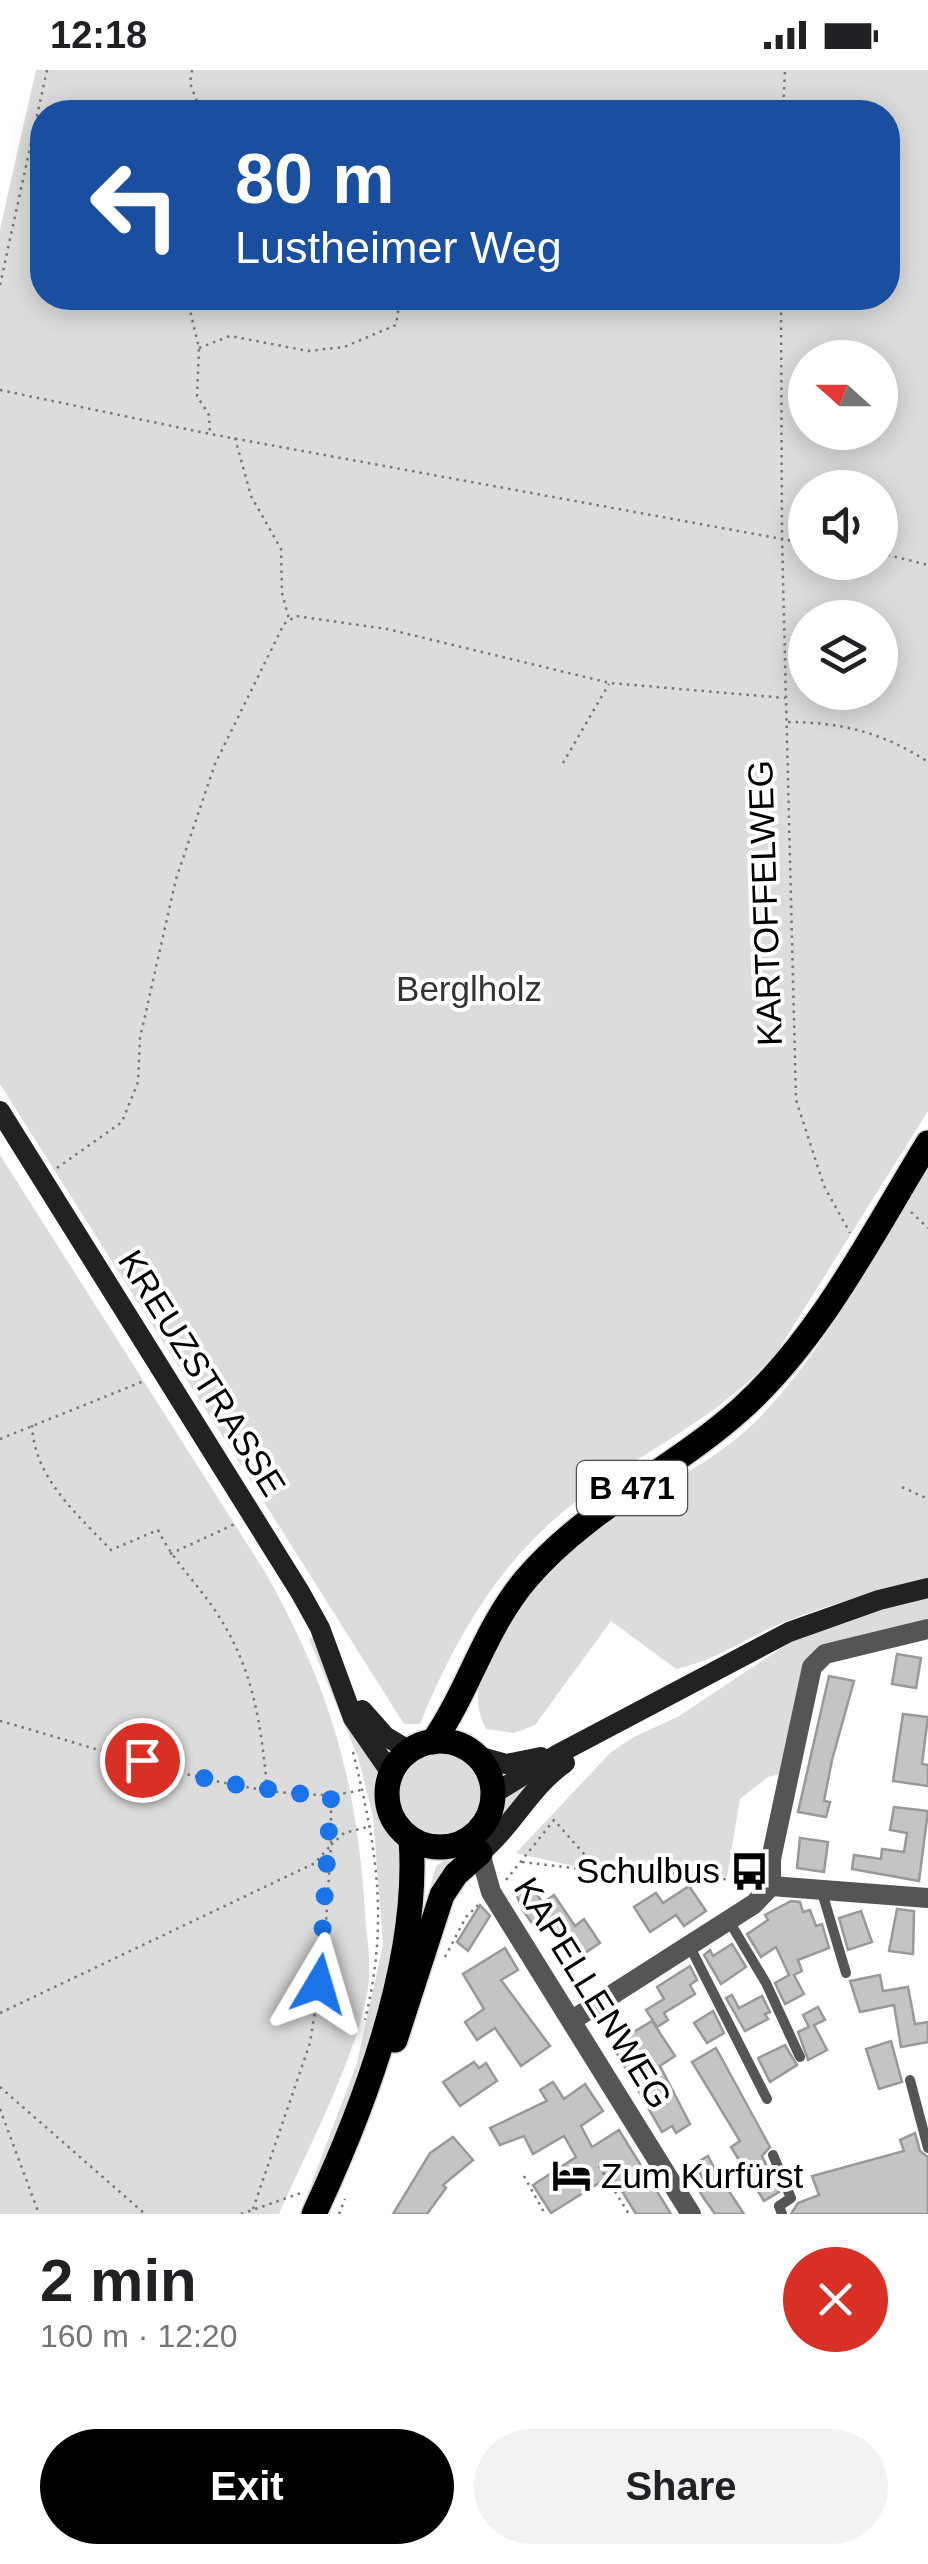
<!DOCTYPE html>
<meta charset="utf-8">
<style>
body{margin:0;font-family:Arial,sans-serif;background:#f2f2f2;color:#202124;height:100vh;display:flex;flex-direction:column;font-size:38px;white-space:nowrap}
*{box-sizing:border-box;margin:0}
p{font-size:32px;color:#757577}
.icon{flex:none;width:55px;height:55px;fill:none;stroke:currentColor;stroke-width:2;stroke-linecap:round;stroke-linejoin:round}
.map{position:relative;height:2144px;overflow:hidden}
.details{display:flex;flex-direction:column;background:#fff;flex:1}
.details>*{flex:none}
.top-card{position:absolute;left:30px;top:30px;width:870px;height:210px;border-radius:40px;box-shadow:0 5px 25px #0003;background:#1a4fa0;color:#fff;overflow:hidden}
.needle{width:65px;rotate:291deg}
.buttons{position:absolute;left:788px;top:270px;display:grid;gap:20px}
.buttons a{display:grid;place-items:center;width:110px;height:110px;border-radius:50%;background:#fff;box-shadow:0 5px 25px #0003;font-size:50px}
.pin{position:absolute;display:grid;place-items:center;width:85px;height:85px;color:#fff;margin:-42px;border:5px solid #fff;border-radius:50%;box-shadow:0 2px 10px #0007}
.me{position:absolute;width:110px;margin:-55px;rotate:7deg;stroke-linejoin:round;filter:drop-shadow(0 0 8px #0008)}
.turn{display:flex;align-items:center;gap:35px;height:210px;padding:0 40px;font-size:45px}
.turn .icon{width:130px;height:130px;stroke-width:2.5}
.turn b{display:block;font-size:70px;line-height:85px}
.round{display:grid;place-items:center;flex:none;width:105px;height:105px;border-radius:52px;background:#f2f2f2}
.headline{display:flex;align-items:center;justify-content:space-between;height:170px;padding:0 40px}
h1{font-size:60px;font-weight:800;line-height:75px}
.cta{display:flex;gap:20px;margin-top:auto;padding:20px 40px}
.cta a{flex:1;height:115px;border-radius:60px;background:#000;color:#fff;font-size:40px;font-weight:800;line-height:115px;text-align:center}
.cta a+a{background:#f2f2f2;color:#202124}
.status{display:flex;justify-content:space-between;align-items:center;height:70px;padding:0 50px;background:#fff;direction:ltr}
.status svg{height:28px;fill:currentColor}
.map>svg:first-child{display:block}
.green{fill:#dcdcdc;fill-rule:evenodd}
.building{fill:#c4c4c4;stroke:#999;stroke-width:2.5}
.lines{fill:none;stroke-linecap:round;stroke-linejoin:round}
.primary-casing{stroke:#dbdbdb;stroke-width:28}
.path{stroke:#777;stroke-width:2.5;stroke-dasharray:2.5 5;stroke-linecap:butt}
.lane{stroke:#555;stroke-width:10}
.street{stroke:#555;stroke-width:20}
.secondary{stroke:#222;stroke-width:20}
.primary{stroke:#000;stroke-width:25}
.route{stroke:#1a73e8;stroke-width:18;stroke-dasharray:0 32.4}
.labels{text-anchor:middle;stroke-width:8;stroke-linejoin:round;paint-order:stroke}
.shield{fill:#fff;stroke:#4c4c4c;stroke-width:2.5}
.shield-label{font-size:32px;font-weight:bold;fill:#000}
.street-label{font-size:35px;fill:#000;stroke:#fff}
.park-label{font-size:35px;fill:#333;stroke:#fff}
.poi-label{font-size:35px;fill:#000;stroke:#fff;text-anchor:end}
</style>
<div class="status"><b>12:18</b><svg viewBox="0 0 49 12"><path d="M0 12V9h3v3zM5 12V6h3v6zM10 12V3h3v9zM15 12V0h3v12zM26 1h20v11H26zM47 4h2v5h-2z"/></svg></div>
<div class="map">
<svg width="928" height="2144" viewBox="0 0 928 2144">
<rect width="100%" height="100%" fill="#fff"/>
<g class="green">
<path d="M36,0H928V1041L777,1282C717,1352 634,1384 564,1441C496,1497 453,1573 420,1654H404L0,1014V159ZM42,42H888V228H42ZM805,288H880V362H805ZM805,418H880V492H805ZM805,548H880V622H805Z"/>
<path d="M0,1085L265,1502C330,1617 357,1711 365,1842C366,1864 371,1888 369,1910C363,1975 306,2082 279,2144H0Z"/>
<path d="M928,1097V1510C879,1520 831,1534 784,1552C747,1567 716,1591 676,1599L611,1551L535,1655L514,1663L486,1659C469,1625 481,1606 498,1575C507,1557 516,1538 527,1521C578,1448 699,1413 763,1344C830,1273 877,1179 928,1097Z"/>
<path d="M928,1528V1559L826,1584L788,1702L768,1707L740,1729L727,1807L600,1802L516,1783L610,1683L632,1668L679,1646L795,1569L879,1538Z"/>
<path d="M313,1567L344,1646L380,1700L383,1748L400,1772L399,1840L376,1949L309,2144H300L357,1993L383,1874L373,1746L358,1687L309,1569Z"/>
<circle cx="440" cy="1723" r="41"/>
<path d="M533,1708L407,1905L436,1796L480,1767L500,1730Z"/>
</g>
<g class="building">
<path d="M897,1584L921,1588L916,1618L892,1614Z"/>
<path d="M829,1606L854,1611L832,1690L824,1731L830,1732L826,1747L798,1742Z"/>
<path d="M903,1644L928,1647L922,1694L928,1695V1716L893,1711Z"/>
<path d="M894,1737L928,1741L919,1811L852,1799L854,1785L881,1789L882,1779L904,1782L907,1763L890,1760Z"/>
<path d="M800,1768L828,1772L824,1802L797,1798Z"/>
<path d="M530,1815L543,1833L554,1825L575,1856L584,1849L600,1873L573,1891L548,1854L538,1861L524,1842L516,1824Z"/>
<path d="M689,1816L706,1841L684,1856L676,1845L650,1862L634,1837L656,1823L663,1833Z"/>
<path d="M791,1831L800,1832L803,1842L810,1840L816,1856L822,1854L829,1878L798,1890L802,1901L794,1905L804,1924L785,1934L775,1913L789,1905L776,1877L761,1887L747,1864L768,1850L765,1845Z"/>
<path d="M480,1835L490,1846L468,1881L457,1872Z"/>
<path d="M897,1839L914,1841L913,1884L889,1881Z"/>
<path d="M861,1841L872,1872L848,1880L839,1848Z"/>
<path d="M732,1874L746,1897L721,1914L704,1885L710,1880L713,1886Z"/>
<path d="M505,1878L518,1900L501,1910L550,1976L521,1996L495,1958L477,1970L465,1952L484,1939L463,1904Z"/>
<path d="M690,1896L697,1910L690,1915L695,1924L664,1943L668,1950L657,1957L646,1940L664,1929L657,1917Z"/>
<path d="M880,1905L883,1921L908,1917L915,1954L928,1952V1972L901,1977L894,1935L860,1942L850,1911Z"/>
<path d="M732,1925L739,1938L762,1926L770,1942L765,1944L768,1949L745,1961L726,1928Z"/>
<path d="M818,1937L825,1950L814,1955L827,1980L808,1990L798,1962L809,1957L803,1945Z"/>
<path d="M713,1941L724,1963L707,1973L694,1953Z"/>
<path d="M652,1951L675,1986L660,1996L690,2054L676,2063L672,2056L662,2062L612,1975Z"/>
<path d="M891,1971L902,2012L879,2019L866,1979Z"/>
<path d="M785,1975L797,1995L770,2012L758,1988Z"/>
<path d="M716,1978L770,2077L762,2086L779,2122L764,2131L731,2077L740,2071L692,1992Z"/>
<path d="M474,1992L479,1998L486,1993L497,2011L460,2036L443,2012Z"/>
<path d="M553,2012L564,2029L585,2014L603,2041L581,2056L592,2077L619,2060L671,2144H636L612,2105L551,2143L533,2115L576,2087L564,2066L533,2084L524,2066L500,2075L490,2058L547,2031L540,2020Z"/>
<path d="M915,2063L920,2081L928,2087V2144H791L798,2133L819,2125L812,2106L904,2081L900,2070Z"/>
<path d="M453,2067L473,2090L443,2115L446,2118L427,2144H393L430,2083Z"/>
<path d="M708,2086L717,2103L744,2144H715L703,2127L695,2114L703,2109L695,2094Z"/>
</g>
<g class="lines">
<defs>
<g id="primary">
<circle cx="440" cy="1724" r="53"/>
<path d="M433,1672C469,1620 485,1557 527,1508C588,1437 672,1401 741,1339C821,1267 872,1164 928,1073"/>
<path d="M395,1970L442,1825L456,1804L480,1783"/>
<path d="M314,2144C365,2035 420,1890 411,1769"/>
</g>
</defs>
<use href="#primary" class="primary-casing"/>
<g class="path">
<path d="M192,0L190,13L201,42"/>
<path d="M783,42L785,0"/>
<path d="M0,215L47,0"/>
<path d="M187,228L199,278L197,326L209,345L210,363"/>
<path d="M199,278L230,266L308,281L344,277L396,255L400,228"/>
<path d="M0,320L210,364L782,469L781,228"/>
<path d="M235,368L251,426L281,479L282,523L289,549"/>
<path d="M805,473L782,469L796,1030L824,1116L850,1163"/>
<path d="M880,483L928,495"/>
<path d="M788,652C841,652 884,663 928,692"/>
<path d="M563,693L609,614"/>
<path d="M57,1098L122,1052L138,1012L140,968L176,809L215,694L284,554L296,546L387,559L610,613L785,628"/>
<path d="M911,1142L928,1158"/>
<path d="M32,1355C34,1408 77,1444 111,1480L158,1460C173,1491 197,1513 216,1542C253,1597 261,1653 267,1718"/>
<path d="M0,1369L144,1311"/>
<path d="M902,1417L928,1429"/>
<path d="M170,1484L235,1454"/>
<path d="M0,1651C90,1675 276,1743 361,1720"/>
<path d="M353,1682C377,1779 389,1851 365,1950"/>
<path d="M522,1792L599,1801"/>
<path d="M506,1810L554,1750L600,1802H660L750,1812"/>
<path d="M445,1887L466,1847L478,1835"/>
<path d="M0,1943L315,1793L331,1775V1728"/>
<path d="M0,2017L145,2144"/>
<path d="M0,2039L39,2144"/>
<path d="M599,2096L629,2144"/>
<path d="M524,2106L545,2144"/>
<path d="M253,2139L310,1973L324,1884L331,1775L344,1763L371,1756"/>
<path d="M241,2144L301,2123"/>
<path d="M339,2144L345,2129"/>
</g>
<g class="lane">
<path d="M821,1819L846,1903"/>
<path d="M729,1851L766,1913L800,1987"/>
<path d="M689,1875L767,2029"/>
<path d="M910,2010L928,2078"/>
<path d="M773,2085L791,2128L779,2136L782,2144"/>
</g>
<g class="street">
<path d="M480,1783L491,1822L691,2144"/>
<path d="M771,1816V1789L812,1597L825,1584L928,1559"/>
<path d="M771,1816L928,1828"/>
<path d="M574,1949L754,1834L771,1816"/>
</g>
<g class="secondary">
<path d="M0,1041L300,1522L320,1558L353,1648L391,1703"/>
<path d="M362,1640L385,1666L410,1681"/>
<path d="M477,1686L506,1694L541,1687"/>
<path d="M493,1724L558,1684L789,1562L879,1530L928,1518"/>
<path d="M480,1783C513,1756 530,1717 565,1693"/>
</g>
<use href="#primary" class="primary"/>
</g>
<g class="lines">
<path class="route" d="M142,1690L218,1712L331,1728L319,1914"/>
</g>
<defs>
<symbol id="bus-bare" viewBox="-9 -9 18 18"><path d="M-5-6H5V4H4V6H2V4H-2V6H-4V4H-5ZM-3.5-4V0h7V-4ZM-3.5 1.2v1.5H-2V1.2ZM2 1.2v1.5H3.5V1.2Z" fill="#000" stroke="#fff" stroke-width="2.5" paint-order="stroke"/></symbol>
<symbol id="hotel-bare" viewBox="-9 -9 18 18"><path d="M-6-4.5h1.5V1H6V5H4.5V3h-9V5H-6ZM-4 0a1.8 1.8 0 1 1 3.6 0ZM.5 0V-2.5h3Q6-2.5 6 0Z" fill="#000" stroke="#fff" stroke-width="2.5" paint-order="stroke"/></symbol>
</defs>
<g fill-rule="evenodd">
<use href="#bus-bare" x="722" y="1774" width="55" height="55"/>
<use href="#hotel-bare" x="544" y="2078" width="55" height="55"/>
</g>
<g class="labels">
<rect class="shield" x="577" y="1391" width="110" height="54" rx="8"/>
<g class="shield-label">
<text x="632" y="1429">B 471</text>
</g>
<g class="street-label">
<text transform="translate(765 833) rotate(-92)" y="12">KARTOFFELWEG</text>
<text transform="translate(202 1303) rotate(58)" y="12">KREUZSTRASSE</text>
<text transform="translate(593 1923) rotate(58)" y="12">KAPELLENWEG</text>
</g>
<g class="park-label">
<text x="469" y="931">Berglholz</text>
</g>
<g class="poi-label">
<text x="720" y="1813">Schulbus</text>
<text x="601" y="2118" text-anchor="start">Zum Kurfürst</text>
</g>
</g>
</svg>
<div class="buttons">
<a><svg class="needle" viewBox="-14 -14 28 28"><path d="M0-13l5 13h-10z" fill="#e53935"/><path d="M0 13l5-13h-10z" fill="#757577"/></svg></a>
<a><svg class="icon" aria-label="sound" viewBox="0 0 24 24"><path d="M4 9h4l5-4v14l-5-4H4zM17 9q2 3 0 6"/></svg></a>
<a><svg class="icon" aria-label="layers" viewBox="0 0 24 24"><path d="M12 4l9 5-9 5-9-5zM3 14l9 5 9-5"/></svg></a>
</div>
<div class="pin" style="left:142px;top:1690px;background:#d93025"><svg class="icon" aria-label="arrive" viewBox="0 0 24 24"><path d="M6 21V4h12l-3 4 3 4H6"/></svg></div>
<svg class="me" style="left:319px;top:1914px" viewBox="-20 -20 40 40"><path d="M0-17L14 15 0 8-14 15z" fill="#1a73e8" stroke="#fff" stroke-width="4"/></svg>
<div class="top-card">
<div class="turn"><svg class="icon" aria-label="left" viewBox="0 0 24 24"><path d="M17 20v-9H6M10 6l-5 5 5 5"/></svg><div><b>80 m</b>Lustheimer Weg</div></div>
</div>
</div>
<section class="details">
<div class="headline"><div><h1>2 min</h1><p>160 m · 12:20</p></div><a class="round" style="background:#d93025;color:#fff"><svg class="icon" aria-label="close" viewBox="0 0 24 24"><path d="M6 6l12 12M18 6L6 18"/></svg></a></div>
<div class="cta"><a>Exit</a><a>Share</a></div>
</section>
